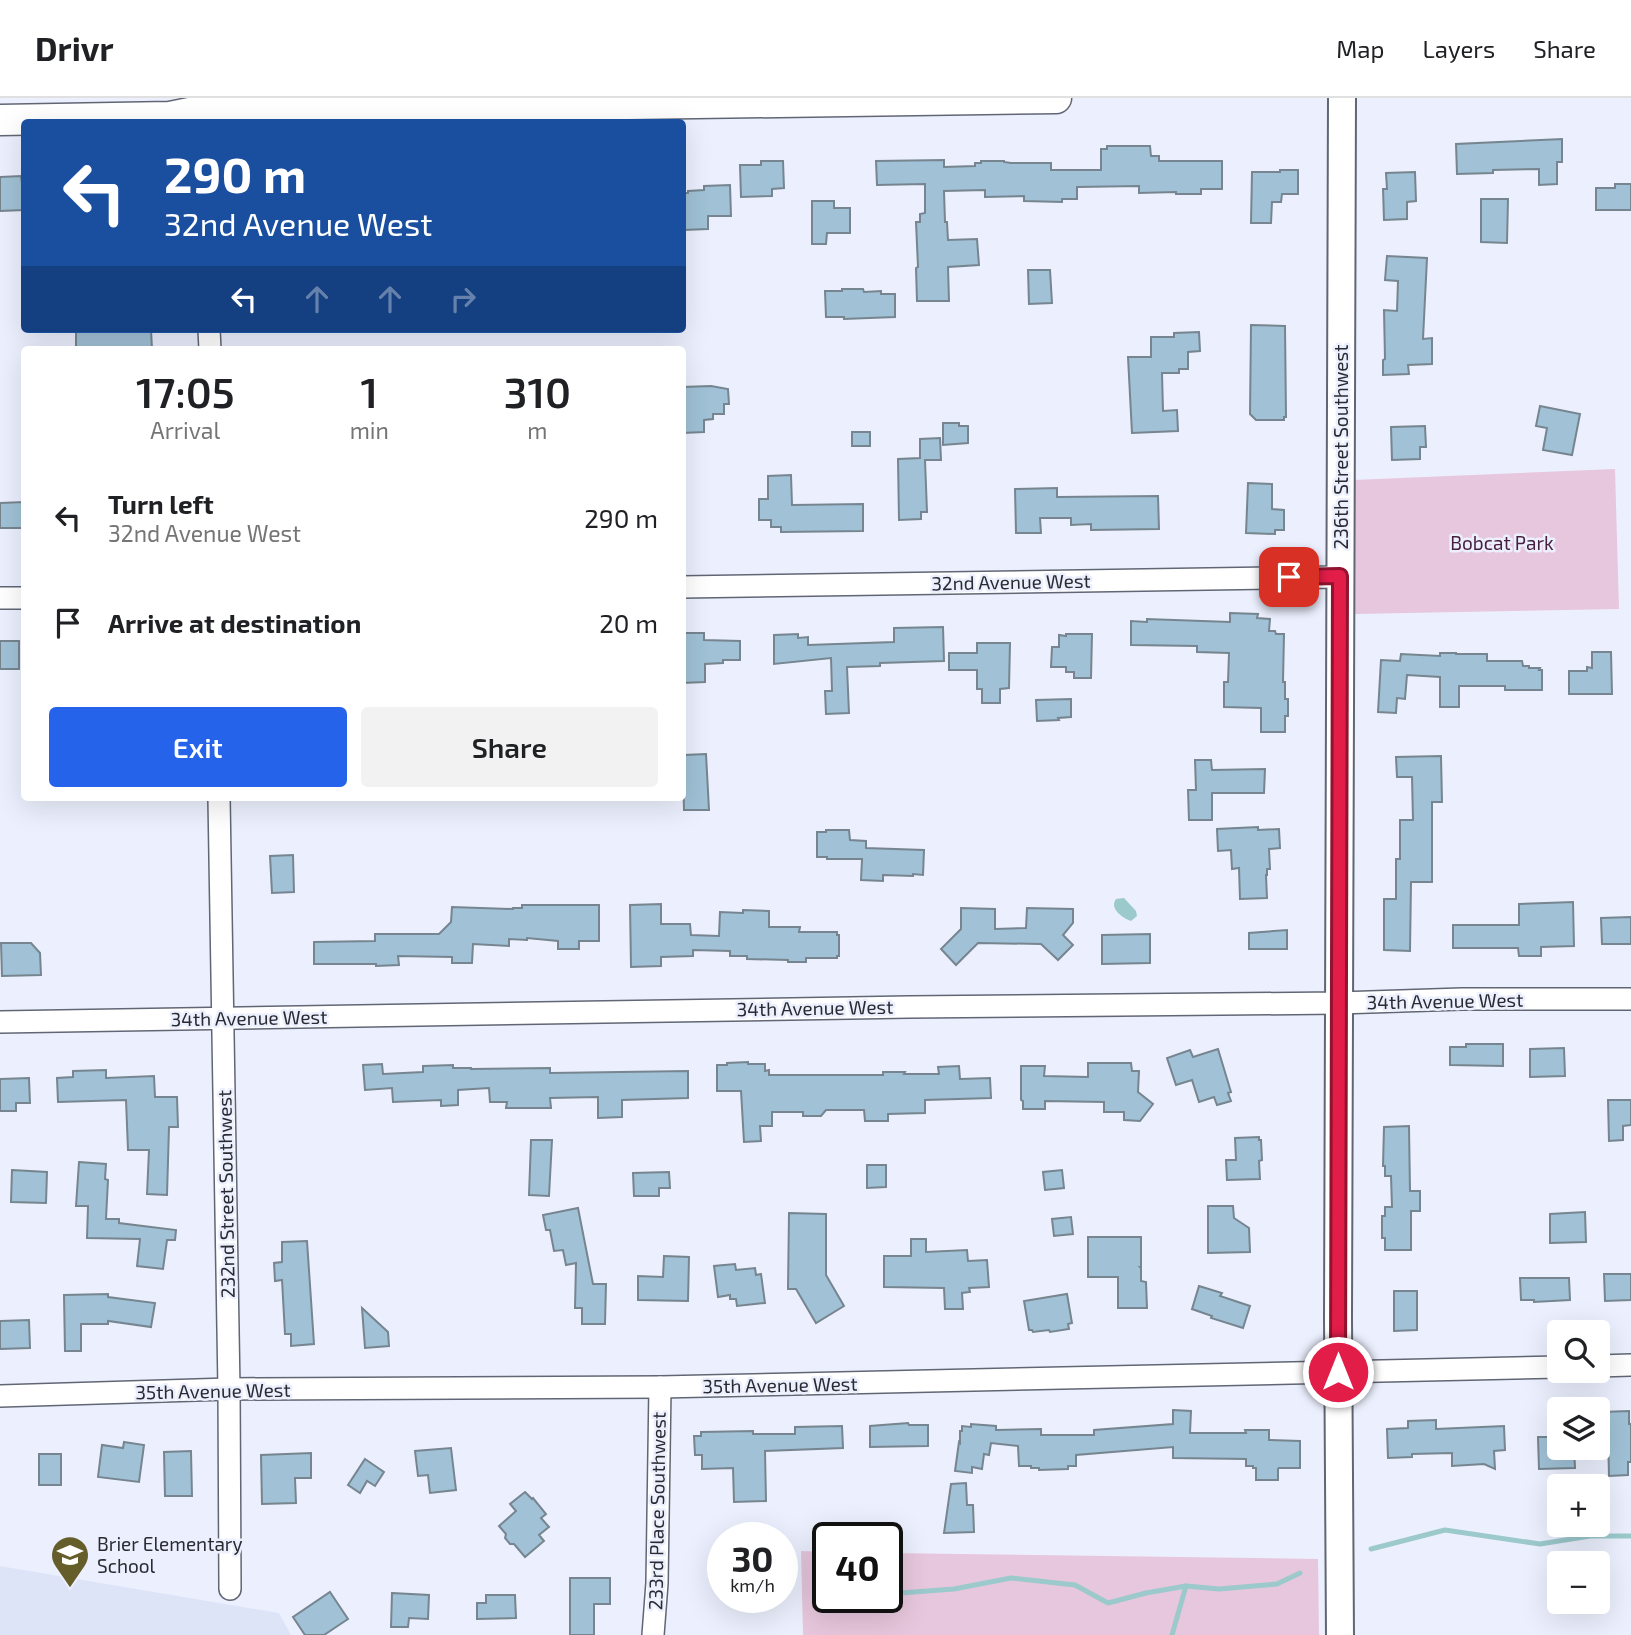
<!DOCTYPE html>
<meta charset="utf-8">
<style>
body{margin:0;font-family:"Exo 2",sans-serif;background:#f2f2f2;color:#202124;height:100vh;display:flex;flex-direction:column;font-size:26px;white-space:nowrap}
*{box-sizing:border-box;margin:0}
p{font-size:23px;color:#757577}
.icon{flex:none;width:38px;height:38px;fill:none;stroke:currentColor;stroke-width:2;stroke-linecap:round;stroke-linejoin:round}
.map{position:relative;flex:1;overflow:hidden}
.details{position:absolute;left:21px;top:248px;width:665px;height:455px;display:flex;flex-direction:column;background:#fff;border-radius:7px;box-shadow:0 7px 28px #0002}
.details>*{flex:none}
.hud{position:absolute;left:21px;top:21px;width:665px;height:214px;border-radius:7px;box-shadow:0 7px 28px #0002;background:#1a4fa0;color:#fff;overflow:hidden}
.fabs{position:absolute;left:1547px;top:1222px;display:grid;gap:14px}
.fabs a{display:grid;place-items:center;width:63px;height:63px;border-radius:7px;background:#fff;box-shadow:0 7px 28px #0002;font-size:35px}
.speed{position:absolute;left:707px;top:1424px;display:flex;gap:14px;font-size:35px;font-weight:700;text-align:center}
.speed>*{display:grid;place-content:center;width:91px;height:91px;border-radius:50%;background:#fff;box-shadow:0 7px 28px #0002;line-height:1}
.speed small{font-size:18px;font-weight:400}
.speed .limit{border:4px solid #111;border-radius:10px;background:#fff;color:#111}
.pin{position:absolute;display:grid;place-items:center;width:60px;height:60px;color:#fff;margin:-30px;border-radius:14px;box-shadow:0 4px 10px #0006}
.me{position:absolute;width:77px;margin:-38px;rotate:0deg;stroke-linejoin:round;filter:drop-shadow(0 0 5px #0008)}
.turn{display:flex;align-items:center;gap:24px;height:147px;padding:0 28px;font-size:32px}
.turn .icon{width:91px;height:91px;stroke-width:2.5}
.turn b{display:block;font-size:49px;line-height:60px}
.lanes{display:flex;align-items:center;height:66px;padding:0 28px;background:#0003;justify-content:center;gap:35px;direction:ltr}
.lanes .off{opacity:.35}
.eta{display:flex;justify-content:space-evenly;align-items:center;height:119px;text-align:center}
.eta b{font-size:42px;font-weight:600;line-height:49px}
.action{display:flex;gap:14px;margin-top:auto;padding:14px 28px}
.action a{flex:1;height:80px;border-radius:7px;background:#2563eb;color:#fff;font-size:28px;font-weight:600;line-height:80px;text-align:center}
.action a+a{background:#f2f2f2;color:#202124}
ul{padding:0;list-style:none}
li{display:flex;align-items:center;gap:21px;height:105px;padding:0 28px}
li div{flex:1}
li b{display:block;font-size:26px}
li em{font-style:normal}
header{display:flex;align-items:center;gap:42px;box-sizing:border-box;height:98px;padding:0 35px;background:#fff;border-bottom:2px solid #e0e0e0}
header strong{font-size:33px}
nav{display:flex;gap:38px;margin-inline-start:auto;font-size:24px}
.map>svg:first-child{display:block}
.built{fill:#dee4f7}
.green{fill:#e7c7dd}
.water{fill:#9cc9cc}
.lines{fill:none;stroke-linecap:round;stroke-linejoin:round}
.stream{stroke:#9cc9cc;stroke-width:5}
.building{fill:#a0c1d6;stroke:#76858f;stroke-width:2}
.minor-casing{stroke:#616674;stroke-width:24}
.tertiary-casing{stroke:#616674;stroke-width:30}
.secondary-casing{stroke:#616674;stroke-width:33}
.minor{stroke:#fff;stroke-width:21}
.tertiary{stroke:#fff;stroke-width:26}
.secondary{stroke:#fff;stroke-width:30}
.route-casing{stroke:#92132f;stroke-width:18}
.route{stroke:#e11d48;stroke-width:12}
.labels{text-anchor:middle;stroke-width:5;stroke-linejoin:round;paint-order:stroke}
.street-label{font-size:19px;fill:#292b31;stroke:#ecf0fe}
.park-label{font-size:19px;fill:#471e3d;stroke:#ecf0fe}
.poi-label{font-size:19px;fill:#292b31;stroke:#ecf0fe;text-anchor:start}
</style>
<header>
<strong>Drivr</strong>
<nav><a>Map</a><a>Layers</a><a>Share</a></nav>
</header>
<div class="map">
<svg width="1631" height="1537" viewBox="0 0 1631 1537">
<rect width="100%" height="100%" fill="#ecf0fe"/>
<path class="built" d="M0,1468L279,1515L291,1537H0Z"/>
<g class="green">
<path d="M1615,371L1619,511L1355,516L1353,382Z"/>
<path d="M801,1453L828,1454V1500H887V1455L1318,1461L1319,1537H803Z"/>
</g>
<path class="water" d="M1124,800L1136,813L1137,818L1131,823C1122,820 1109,810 1116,801Z"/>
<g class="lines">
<g class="stream">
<path d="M1371,1451L1445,1432L1540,1446L1590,1438H1631"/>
<path d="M887,1496L954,1491L1011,1480L1075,1487L1108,1505L1146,1495L1186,1488L1219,1491L1277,1486L1300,1475"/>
<path d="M825,1502L833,1500"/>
<path d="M1172,1537L1186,1488"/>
</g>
</g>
<g class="building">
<path d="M1562,41V64H1557V86L1539,87V71L1493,72V75L1457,76L1456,46Z"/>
<path d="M1107,48H1150L1151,58H1159V63H1222V91H1201V96H1176V94L1139,95V88L1077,89V101H1062V104L1024,103V98L985,99V92L944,93L945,124H947L948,142L977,141L979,167L948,169L949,203H917L916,170L918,169L916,124H920V116L925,115V86L877,87L876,63L944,62V69L975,68V65H981V63H1004V64L1011,65H1051V72H1101V51H1107Z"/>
<path d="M761,63H783L784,90L772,91V98L741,99L740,67H761Z"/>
<path d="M1280,72H1298V96H1282L1281,104H1272L1271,125H1251L1252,74H1280Z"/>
<path d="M1415,74L1416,103L1407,104V121L1384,122L1383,91H1387L1386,75Z"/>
<path d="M21,78L22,85H24V112L0,113V79Z"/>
<path d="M1615,86H1631V112H1596V90H1615Z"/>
<path d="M730,87L731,118H708V131L684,132L683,95H688V93L704,92V88Z"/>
<path d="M1481,101H1508L1507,145L1481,144Z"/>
<path d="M812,103H834V110H850V135H827L826,146H812Z"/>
<path d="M1387,158L1427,160L1423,241L1432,240V266L1408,267L1409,276L1383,277V262L1385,261L1384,212L1397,213L1398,183L1385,182Z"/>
<path d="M1028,172H1050L1052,205L1029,206Z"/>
<path d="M842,191H863L864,194L881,193V196H895V219L844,221V219H826L825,193H842Z"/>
<path d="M1251,227L1285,228L1286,319H1284V322H1256L1250,316Z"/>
<path d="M76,231H151L152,252H76Z"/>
<path d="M1199,234L1200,253L1188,254V271H1179V275H1162L1163,313L1177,312L1178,333L1132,335L1128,259H1151V239H1174V235Z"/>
<path d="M711,288L728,291L729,306H724V316H713V321L704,322V334L682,335V289Z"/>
<path d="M1540,308L1580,316L1572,357L1543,352L1547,330L1536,328Z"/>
<path d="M943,325H959V328H968V345L943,347Z"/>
<path d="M1425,328L1426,349H1420V361L1392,362L1391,329Z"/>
<rect x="852" y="334" width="18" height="14"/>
<path d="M940,340L941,362H925L927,414H921V421L899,422L898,361L920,360V341Z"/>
<path d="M791,377L792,407L863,406V433L781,434V429H771V422H759V401H768V378Z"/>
<path d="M1248,385L1272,386V411L1284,412V432H1275V436L1246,435Z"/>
<path d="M1057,390V399L1158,398L1159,431L1091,432V426L1071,427V420H1040L1041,435H1016L1015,391Z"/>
<path d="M24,404V430H0V405Z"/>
<path d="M1230,515L1258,516L1257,520L1270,521L1269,533H1275L1276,536H1284L1283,584H1285V601H1288V618H1285V634H1261V610L1224,609V584H1228L1229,555L1197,554V548L1131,547V523L1147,524V521L1230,524Z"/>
<path d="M943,529L944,563L880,565V568L847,569L849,615L826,616L825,593H832L831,560L774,566V537L798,536V540L808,539V547L894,544V530Z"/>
<path d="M682,535H704V542L740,543V562H723V565L705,566V584L682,585Z"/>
<path d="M1066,536H1092L1091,580H1074V574H1066V569H1051L1052,549H1059V537L1066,538Z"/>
<rect x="0" y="543" width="19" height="28"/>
<path d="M977,545H1010L1009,590L1000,591V605H982V591H977V572H949V555H977Z"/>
<path d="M1592,554H1611L1612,596H1569V573H1587V569L1592,570Z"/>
<path d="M1440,555H1456V556H1487V563H1522L1523,568H1529V570H1540L1539,572H1542V592H1505V588H1459V609H1440V579L1407,577L1405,601L1397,600L1396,615L1378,614L1381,562L1400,563L1401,556L1440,558Z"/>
<path d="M1071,601V619L1058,620L1059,622L1037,623L1036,602Z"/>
<path d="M706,656L709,712H684L683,674H685L684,657Z"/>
<path d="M1441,658L1442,704H1432V784H1411L1410,853L1384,852V801H1396V761H1400V722H1413L1412,679H1397L1396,659Z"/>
<path d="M1195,662H1211L1212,672L1265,671L1264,695H1212V722H1189L1188,692H1196Z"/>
<path d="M1258,729V732L1279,731L1280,750L1269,751L1270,771H1267V777H1266L1267,800L1240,801L1239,770L1232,771L1231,752L1218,753L1217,731Z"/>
<path d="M826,732H849L850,742L866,743V750L924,752L923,777L913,776V778L883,777V783L861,782L862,761H827V759H817V734H826Z"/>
<path d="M293,757L294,794L272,795L270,758Z"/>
<path d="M1573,804L1574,848L1541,849V858H1519L1518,850H1453V827H1519V806Z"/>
<path d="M661,806V826H690L691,837L719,838L720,814L743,815V812L769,813V829H800L799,834H837V837H839V858H837V860H806V864H788V862L747,861V858H730V853L693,852V858L661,859V868L631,869L630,807Z"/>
<path d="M522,807H599V843H579V851H558V843L527,840V842L509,841V848L473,846L472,865H452V859L398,858L399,867L376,868V866H314V844L375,843V836H439L451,824L452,809L513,811V810H522Z"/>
<path d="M961,810L995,811V831L1026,830L1027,810L1073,811V825L1063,837L1073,847L1058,862L1041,846L978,845L956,867L941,851L961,831Z"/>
<path d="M1631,819V846H1602L1601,820Z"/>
<path d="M1287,832V851H1249V835Z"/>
<path d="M1150,836V865L1102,866V837Z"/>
<path d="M1,845H31L40,855L41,877L2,878Z"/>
<path d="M1466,946H1503V968L1450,967V949H1466Z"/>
<path d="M1564,950L1565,978L1530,979V951Z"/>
<path d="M1218,951L1231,994L1228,995L1231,1003L1217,1007L1214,999L1199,1004L1192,982L1176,987L1167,960L1190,952L1193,959Z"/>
<path d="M748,964V966H765V973L769,972V977H883V974H905L904,976H939L938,969L959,968L960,981L990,980L991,1000L925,1002V1015L888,1016V1023H865L864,1012H826L821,1018H803V1014H772V1028H760L761,1043L744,1044L741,993H717V967H727V965Z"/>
<path d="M1088,965H1131L1132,973H1139L1138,994L1153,1006L1140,1023L1124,1022V1014H1104V1004L1045,1003V1011H1023V1003L1021,1002V968H1045L1044,978L1088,979Z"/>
<path d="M382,966L383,976L423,974V968L453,967V970H471V971L550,970V975L688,973V1000L622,1002V1019L598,1020V999L550,1000L551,1010H506L507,1004H490L489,990L458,992V1007L441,1008V1002L393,1004L392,990L365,992L363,967Z"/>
<path d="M106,972V980L154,978L155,999H177L178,1029H169L167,1097L147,1096L149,1052H128L126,1002L58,1004L57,980L73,979V973Z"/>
<path d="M29,980L30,1005H16V1013H0V981Z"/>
<path d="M1608,1002H1631V1027L1623,1028V1042L1609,1043Z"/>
<path d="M1409,1028L1410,1093H1420V1113H1411V1152H1385V1140H1382V1118H1385V1109H1392L1391,1078H1385V1068H1383L1384,1029Z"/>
<path d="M1259,1039V1042H1261L1262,1062L1259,1063L1260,1081L1227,1082L1226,1062H1236L1235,1040Z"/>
<path d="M531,1042H552L549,1098L529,1097Z"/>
<path d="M79,1064L106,1066L105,1081L108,1082L106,1121H119V1125L176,1132L175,1142H167L163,1171L137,1168L140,1141L87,1140L88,1108H76Z"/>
<path d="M867,1067H886V1089L867,1090Z"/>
<path d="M12,1072L47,1074L46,1105L11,1104Z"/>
<path d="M1062,1072L1064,1090L1045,1092L1043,1074Z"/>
<path d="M669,1074L670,1090H659V1098H634L633,1075Z"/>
<path d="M1208,1108H1233L1234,1120L1249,1130L1250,1154L1208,1155Z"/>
<path d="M578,1110L593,1186H606L605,1226H582V1210H575L576,1165L566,1167L563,1152L554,1153L550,1132H546L543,1117Z"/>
<path d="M1585,1114L1586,1144L1550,1145V1116Z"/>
<path d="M789,1115L826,1116V1177L844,1208L816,1225L796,1191H788Z"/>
<path d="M1071,1119L1073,1136L1054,1138L1052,1121Z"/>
<path d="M1088,1139H1141V1169H1140L1141,1170V1183L1146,1184L1147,1210H1118V1179H1088Z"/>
<path d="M911,1141H926V1154L967,1152L968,1163L987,1162L989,1189L969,1190L970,1194L962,1195L963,1211H945L944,1190L884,1189V1158H911Z"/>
<path d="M307,1143L314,1246L291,1248V1236H285L282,1182L275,1183L274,1165L282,1164V1144Z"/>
<path d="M664,1158L689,1159L688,1203L638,1202V1178L663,1179Z"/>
<path d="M735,1166L736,1172L755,1170L756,1177L761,1176L765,1205L737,1208L736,1201H730V1197L718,1199L714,1168Z"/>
<path d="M1604,1176H1631V1202L1605,1203Z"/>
<path d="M1520,1180H1569L1570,1202L1534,1204V1202H1521Z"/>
<path d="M1199,1188L1222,1195L1220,1198L1250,1208L1243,1230L1211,1220L1212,1218L1192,1211Z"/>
<path d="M1394,1193H1417V1232L1394,1233Z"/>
<path d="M108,1196V1199L155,1205L151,1229L108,1223V1226H81V1253H65L64,1197Z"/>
<path d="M1067,1196L1072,1225L1068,1226L1069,1231L1050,1234L1049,1232L1033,1234L1032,1232H1029L1024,1203Z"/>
<path d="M362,1210L388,1234L389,1248L365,1250Z"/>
<path d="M29,1222L30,1250L0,1251V1223Z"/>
<path d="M1173,1312L1191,1313L1190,1335H1246L1245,1332H1269V1342L1300,1343V1370H1279L1278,1371V1382H1256V1370H1253V1368H1246V1361L1173,1360V1349L1076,1357V1368H1068V1371L1039,1372V1370H1031V1368H1019L1018,1348L991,1345L989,1357L984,1356L982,1371L972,1369V1375L955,1373L959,1344L960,1345V1333H962V1328L971,1329V1326L996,1328V1332L1041,1331V1337H1094V1332L1173,1326Z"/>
<path d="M1629,1313V1326H1631V1364H1628V1377L1609,1378L1608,1337L1602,1338L1601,1314Z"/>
<path d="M1436,1322V1331L1504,1328L1505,1352L1494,1353L1495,1371L1484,1366L1452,1368V1355L1412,1356V1359L1388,1360L1387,1331L1408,1330V1323Z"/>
<path d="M908,1325L909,1327H928V1348L870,1349V1328Z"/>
<path d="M842,1328L843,1350L765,1353L766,1403L734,1404L733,1370L702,1371V1357H695L694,1338H701V1334L753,1333V1336H795V1329Z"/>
<path d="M1538,1339H1559V1349H1574L1575,1370L1539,1371Z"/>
<path d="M124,1344L144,1347L139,1384L98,1379L102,1347L123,1350Z"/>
<path d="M451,1350L456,1392L430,1395L428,1377L418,1378L415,1353Z"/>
<path d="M191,1353L192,1398H165L164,1354Z"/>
<path d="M311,1355V1380H295L296,1405L262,1406L261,1357Z"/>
<rect x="39" y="1356" width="22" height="31"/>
<path d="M365,1361L384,1374L375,1388L367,1383L360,1395L348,1387Z"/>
<path d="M966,1385L967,1407H973L974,1434L944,1435L951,1386Z"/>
<path d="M525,1394L532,1401L533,1400L546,1416L541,1420L549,1429L539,1437L544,1443L525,1459L514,1446H510L505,1440L506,1436L499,1428L516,1413L510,1406Z"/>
<path d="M570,1480H610V1506H594V1537H570Z"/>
<path d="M330,1494L348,1521L324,1537H305L293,1519Z"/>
<path d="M392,1495L429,1497L428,1521L409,1520L408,1529H391Z"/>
<path d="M486,1497H515L516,1520L477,1521V1505H486Z"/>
</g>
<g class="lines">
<defs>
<g id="minor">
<path d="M209,231L210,252"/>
<path d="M682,489L1340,479"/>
<path d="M0,500H24"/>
<path d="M219,700L229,1291L230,1491"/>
<path d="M0,924L909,909L1339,905L1462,901H1631"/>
<path d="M1598,1268L1631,1267"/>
<path d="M0,1298L229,1291L660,1289L1559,1269"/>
<path d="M653,1537L657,1485L660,1289"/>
</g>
<path id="tertiary" d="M1340,1537L1338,1220L1342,0"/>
<path id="secondary" d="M0,22L170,19L204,12L1056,0"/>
</defs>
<use href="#minor" class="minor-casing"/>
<use href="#tertiary" class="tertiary-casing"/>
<use href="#secondary" class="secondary-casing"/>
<use href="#minor" class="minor"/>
<use href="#tertiary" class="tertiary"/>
<use href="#secondary" class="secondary"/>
</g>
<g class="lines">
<defs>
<path id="route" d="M1289,479L1340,478L1338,1274"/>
</defs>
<use href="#route" class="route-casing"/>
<use href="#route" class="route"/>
</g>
<defs>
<symbol id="school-pin" viewBox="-11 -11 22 30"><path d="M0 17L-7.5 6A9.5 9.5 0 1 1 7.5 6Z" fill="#655e2b" stroke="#ecf0fe"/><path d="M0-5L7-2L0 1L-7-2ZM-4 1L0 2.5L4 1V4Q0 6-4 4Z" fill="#fff"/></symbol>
</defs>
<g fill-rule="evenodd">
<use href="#school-pin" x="48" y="1435" width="44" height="60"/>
</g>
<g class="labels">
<g class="street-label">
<text transform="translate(1341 349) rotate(-90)" y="7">236th Street Southwest</text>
<text transform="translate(1011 484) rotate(-1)" y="7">32nd Avenue West</text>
<text transform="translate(1445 903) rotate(-1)" y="7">34th Avenue West</text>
<text transform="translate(815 910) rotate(-1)" y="7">34th Avenue West</text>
<text transform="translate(249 920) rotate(-1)" y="7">34th Avenue West</text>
<text transform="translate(226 1096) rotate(-91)" y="7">232nd Street Southwest</text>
<text transform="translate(780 1287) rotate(-1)" y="7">35th Avenue West</text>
<text transform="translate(213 1293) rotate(-1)" y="7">35th Avenue West</text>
<text transform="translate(657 1413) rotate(-89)" y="7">233rd Place Southwest</text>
</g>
<g class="park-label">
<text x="1502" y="452">Bobcat Park</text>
</g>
<g class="poi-label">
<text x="97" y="1453">Brier Elementary<tspan x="97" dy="22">School</tspan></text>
</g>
</g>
</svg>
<div class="fabs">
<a><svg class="icon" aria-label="search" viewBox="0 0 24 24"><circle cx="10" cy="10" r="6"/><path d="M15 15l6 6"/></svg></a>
<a><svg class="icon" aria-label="layers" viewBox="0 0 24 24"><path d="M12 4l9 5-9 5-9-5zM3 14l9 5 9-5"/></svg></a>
<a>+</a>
<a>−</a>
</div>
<div class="speed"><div>30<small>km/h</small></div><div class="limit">40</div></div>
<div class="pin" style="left:1289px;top:479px;background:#d93025"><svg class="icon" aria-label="arrive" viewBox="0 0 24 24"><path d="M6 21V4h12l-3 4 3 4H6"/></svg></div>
<svg class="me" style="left:1338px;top:1274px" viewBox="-20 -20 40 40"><circle r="17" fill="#e11d48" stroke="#fff" stroke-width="3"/><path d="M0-11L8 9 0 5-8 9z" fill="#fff"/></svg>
<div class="hud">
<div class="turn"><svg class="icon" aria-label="left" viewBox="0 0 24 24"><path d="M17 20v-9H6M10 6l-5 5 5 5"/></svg><div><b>290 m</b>32nd Avenue West</div></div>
<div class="lanes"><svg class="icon" aria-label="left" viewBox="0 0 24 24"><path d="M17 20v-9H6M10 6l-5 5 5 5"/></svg><svg class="icon off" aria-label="ahead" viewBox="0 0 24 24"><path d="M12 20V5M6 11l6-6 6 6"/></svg><svg class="icon off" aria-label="ahead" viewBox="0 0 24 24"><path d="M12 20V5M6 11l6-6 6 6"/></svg><svg class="icon off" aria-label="right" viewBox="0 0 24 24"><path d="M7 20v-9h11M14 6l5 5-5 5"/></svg></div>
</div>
<section class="details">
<div class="eta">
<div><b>17:05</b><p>Arrival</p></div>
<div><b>1</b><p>min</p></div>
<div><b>310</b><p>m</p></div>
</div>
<ul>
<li><svg class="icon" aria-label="left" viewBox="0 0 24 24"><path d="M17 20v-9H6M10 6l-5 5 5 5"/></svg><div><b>Turn left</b><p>32nd Avenue West</p></div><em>290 m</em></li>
<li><svg class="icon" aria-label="arrive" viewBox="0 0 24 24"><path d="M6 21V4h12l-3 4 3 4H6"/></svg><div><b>Arrive at destination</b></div><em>20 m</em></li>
</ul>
<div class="action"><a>Exit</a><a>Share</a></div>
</section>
</div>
